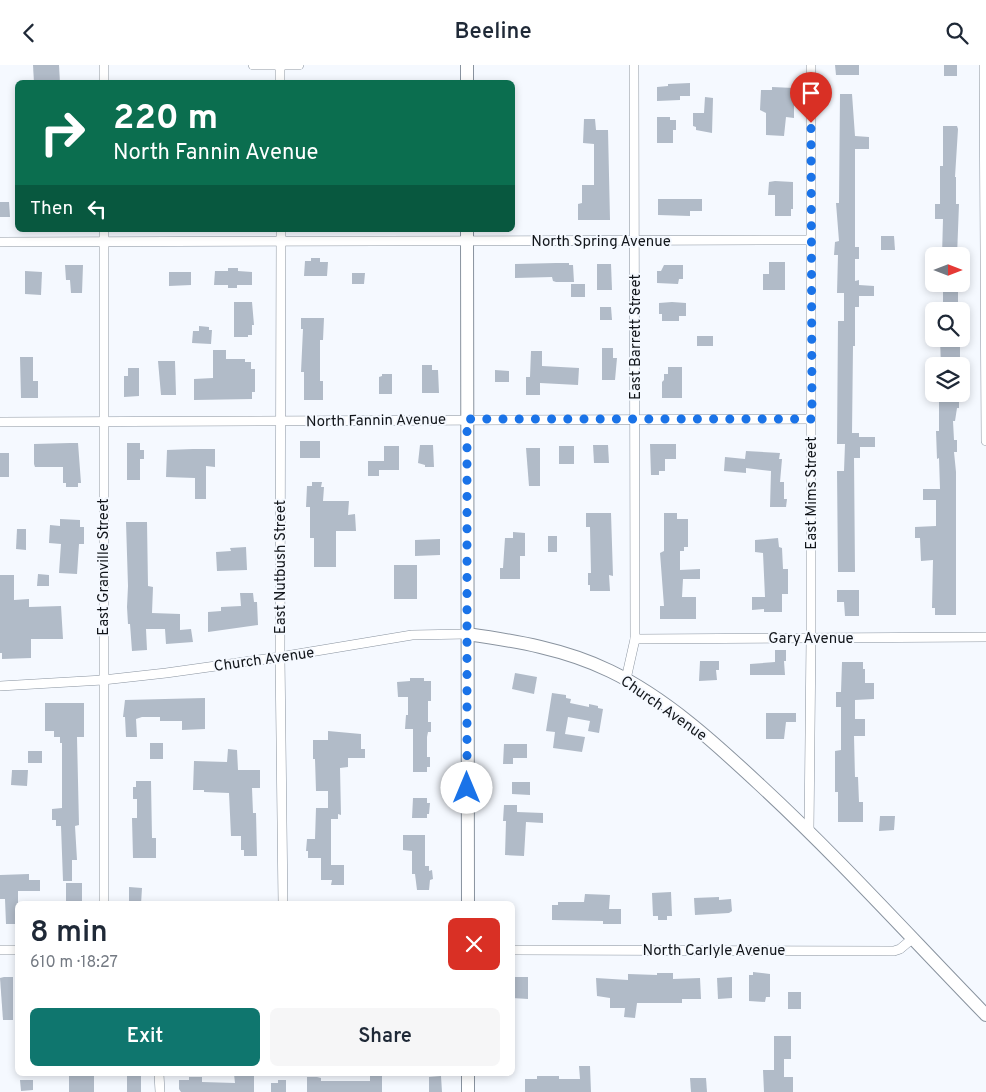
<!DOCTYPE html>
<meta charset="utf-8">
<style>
body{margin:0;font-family:Overpass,sans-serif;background:#f6f6f7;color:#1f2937;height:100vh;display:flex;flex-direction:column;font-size:19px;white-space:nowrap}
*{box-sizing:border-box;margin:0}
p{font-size:16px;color:#747a83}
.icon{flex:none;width:28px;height:28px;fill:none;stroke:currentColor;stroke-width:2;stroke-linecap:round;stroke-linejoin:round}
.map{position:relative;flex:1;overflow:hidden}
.panel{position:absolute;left:15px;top:836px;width:500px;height:175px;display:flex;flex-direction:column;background:#fff;border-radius:8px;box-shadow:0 2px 8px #0003}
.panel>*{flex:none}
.banner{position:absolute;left:15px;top:15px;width:500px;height:152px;border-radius:8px;box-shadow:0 2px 8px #0003;background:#0b6e4f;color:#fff;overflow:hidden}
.needle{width:32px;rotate:90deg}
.controls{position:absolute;left:925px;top:182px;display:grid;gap:10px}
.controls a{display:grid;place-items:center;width:45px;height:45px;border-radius:8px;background:#fff;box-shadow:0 2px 8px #0003;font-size:25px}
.pin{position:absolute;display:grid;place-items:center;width:42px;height:42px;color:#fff;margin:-51px -21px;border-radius:50% 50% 50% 0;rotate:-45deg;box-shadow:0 0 5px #0007}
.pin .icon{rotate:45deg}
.me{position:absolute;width:55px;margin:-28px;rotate:0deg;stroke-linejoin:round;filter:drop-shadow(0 0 4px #0008)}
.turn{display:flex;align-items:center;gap:18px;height:105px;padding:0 15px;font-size:22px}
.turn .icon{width:65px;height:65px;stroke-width:2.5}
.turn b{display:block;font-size:35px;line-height:42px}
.then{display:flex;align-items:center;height:48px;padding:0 15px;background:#0003;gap:10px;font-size:19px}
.round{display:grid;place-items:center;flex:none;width:52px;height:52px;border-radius:8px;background:#f6f6f7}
.summary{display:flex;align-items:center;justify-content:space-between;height:85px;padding:0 15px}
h1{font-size:30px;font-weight:600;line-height:38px}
.cta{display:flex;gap:10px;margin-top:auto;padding:10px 15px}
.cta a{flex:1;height:58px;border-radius:8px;background:#0f766e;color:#fff;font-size:20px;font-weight:600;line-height:58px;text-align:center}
.cta a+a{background:#f6f6f7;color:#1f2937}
header{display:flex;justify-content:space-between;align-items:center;height:65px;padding:0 15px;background:#fff;font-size:22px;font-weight:600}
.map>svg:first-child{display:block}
.building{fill:#b1bbc8}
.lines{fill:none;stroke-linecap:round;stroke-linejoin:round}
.minor-casing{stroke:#89939f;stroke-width:10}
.secondary-casing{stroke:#89939f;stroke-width:14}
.minor{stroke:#fff;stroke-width:9}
.secondary{stroke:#fff;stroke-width:12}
.route{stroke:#1a73e8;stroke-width:9;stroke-dasharray:0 16.2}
.labels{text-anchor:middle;stroke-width:4;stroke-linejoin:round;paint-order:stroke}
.street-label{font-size:15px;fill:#12161b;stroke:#f5f9ff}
</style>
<header><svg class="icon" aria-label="back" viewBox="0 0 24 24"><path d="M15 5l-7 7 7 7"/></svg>Beeline<svg class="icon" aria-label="search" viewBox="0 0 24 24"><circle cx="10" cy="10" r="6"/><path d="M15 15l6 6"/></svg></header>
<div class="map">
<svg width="986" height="1027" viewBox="0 0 986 1027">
<rect width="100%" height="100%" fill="#f5f9ff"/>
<g class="building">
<path d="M33,0H59L60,18H34Z"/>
<path d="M835,0H859V10H836Z"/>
<rect x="944" y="0" width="13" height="11"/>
<path d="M690,18V31H680V35L657,36V22L668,21V19Z"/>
<path d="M772,22L794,23V53L786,52L784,71L766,70V48L760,45L761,25H772Z"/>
<path d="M840,29H852L855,71L869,72V84H855V182H859V194H855V216L859,215V220L874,221V231H859V242H855V281H853L852,368H859V372H875V382H860V393H854L855,507H838L837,406H844L845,379H837L838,256H844V228H837L838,190H834L835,177L839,176L836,138H839Z"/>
<path d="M705,32L713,33L712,68L696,65V62L693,61V48H704Z"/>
<path d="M657,52H670V55H676V65H673V78H657Z"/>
<path d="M584,54H595L596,65H608L610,155H578V139L582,138V120H594V79L583,78Z"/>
<path d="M943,61H957L958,64L955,112H956V139H959L957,191H942L943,154H935V139H940V101H943Z"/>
<path d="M775,116L793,117V144H791V151H775V130H768L769,117Z"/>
<path d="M658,134H702V146H690V151L658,150Z"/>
<path d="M0,137H9L10,152H0Z"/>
<path d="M881,171H894L895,185H881Z"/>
<path d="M311,193H320V197H328L327,211H304L305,196H311Z"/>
<path d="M769,197H785V225H763V209H769Z"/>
<path d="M556,198H569V200H573L574,217H556L553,216L552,212L515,213V199Z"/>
<path d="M597,199H611L612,225H597Z"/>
<path d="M65,200H83L82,228H71L70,215H66Z"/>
<path d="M664,200H683V214H679L678,219L657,218V206H661Z"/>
<path d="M228,203H238V206L252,207V220H237V223H228V220H214L215,206H228Z"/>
<path d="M25,206L42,207L41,230L25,229Z"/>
<path d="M169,207H191V220L169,221Z"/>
<path d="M352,208H365L364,219H352Z"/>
<rect x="571" y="219" width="14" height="13"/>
<rect x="943" y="219" width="15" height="22"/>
<path d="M234,237H252L254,260H252V270H248V272H234Z"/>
<path d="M672,237L686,238V251H679V256H662V249H659V238Z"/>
<path d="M600,242H611L612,255H600Z"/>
<path d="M301,253H324L323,275H320V316H323V335H304V307H301L303,264H301Z"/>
<path d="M199,261L209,262V265H212L211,279L192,278L193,266H199Z"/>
<rect x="697" y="271" width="16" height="10"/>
<path d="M940,274H960V301H941Z"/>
<path d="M602,283H613V293H617L615,315H602Z"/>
<path d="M213,285H226V294H245V297H251V304H255V327H252V334L194,335V314L213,313Z"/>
<path d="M531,286H542V301L579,303L578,320L540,318V330H526V312H530Z"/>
<path d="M20,292H33V316H38V333H21Z"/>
<path d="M158,296H175L176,330H161Z"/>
<path d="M422,300H432V305H438L439,328H422Z"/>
<path d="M668,302H682V333H662V317L664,315V309H668Z"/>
<path d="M128,303H139V331L124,332V311H128Z"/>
<path d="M495,305L509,306V317H495Z"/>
<path d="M382,309H392V329H379V312L382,311Z"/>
<path d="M939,330H959V343H957L955,356H953L954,375H957V387H954L956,407V550H935V543H932L933,495L921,496L920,473H915V462L936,461V435H923V424H940L939,393L937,394L936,366H939Z"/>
<rect x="300" y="376" width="20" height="17"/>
<path d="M70,378H78L81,418H78V422H66V418H63V402H35L34,399V379Z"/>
<path d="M127,378H140V385H144V394H140V415H127Z"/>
<path d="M650,379H676V394H665V406H659V410H651Z"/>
<path d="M420,380H433L434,402H425V400L418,398Z"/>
<path d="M593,380H608L609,398H594Z"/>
<path d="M384,381H399V405H379V411H368V396H384Z"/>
<rect x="559" y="381" width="15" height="18"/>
<path d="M526,383H540V421H529Z"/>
<path d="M193,384H215V402L206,401V434H195V413L166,412L167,385Z"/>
<path d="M746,386L780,388L779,394H782L780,417H784V434H787L786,442H770L771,406L746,403V408L724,406L725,392L745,394Z"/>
<rect x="0" y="388" width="9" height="24"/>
<path d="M312,417H322L321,422H324L323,436H349L348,450L355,449L356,466H336V502H314V473H310V442H306L307,421H312Z"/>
<path d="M586,448H611L613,511L609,510L610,526H590V520H588V508H591L590,462H586Z"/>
<path d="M664,448H677V454H688V482H684V486H680V505L700,504V514H683L682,532H696V554H660V541H664L660,488L664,486Z"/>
<path d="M60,454L80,455V462H84V479H79L77,509L59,508L61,479L49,478L50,460L60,461Z"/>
<path d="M126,457H147L148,521L153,522L152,548L180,549V565L191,564L193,577L166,579L165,564H146L147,585L132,586L130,559H128L127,542L128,521Z"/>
<path d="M17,464H26V485L16,484Z"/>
<path d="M513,467L525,468V491H520V514H500V503H503L505,473H513Z"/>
<rect x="548" y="471" width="9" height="16"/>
<path d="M778,473L779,482L782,483L783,504H788V529H782V547H764V544L752,545V532H765L763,488L755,487V475Z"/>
<path d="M440,474V490L415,491V475Z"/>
<path d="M246,482L247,505L217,506L216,487L231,486L230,483Z"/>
<rect x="394" y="500" width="23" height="34"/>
<path d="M38,509L49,510V521H37Z"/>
<path d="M0,510H14V535L29,534V542L61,541L63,574H31V593L2,594V588H0Z"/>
<path d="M837,525H859V551H845L844,537H837Z"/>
<path d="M240,528H253L254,537H257L258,560L208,567V547L221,546V542L241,541Z"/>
<path d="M775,585H786V596H784L785,610H750V599L775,597Z"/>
<path d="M700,596H719V605H716L717,615L699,616Z"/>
<path d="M842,597H863V604H865V618H874V634L855,635V654H865V671H854L855,712H858L859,737H863V757H838V727H835V686L841,685V642H836V627H841Z"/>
<path d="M515,608L537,612L534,629L512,624Z"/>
<path d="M410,613H424V616H431V636H428V657H431V667H428L427,672V692H430V702H427V707H413V664H405L406,650H408V632H398L397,617L410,616Z"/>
<path d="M552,628L566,630V633L571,634L570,638L589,642V639L598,641V643L603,644L599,668L588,666L590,656L568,652L565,669L585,672L582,687L553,683L555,667L546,666Z"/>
<path d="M205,633V664L182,665V656H160V652H142L136,654L137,672H126L125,652H123L125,635Z"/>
<path d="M45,638H84V672H77L79,760L75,761L77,795H72V816H63L61,761H56V755H52V744L62,743V678H60V672H54V666H45Z"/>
<path d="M766,648H796V657H786L784,674H766Z"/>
<path d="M328,666L361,669V684H365V693H348V702L340,703L341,750L338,749V754H331V800H344V820H331L332,815H321V793H308V786H306L307,774H315L316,743H328V726H316L315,694H313V675H328Z"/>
<rect x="150" y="678" width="13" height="16"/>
<path d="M504,679H527V693H513V699H503Z"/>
<path d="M228,684L237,685L238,705H260V723H252L253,748H256L257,791H244V785H241V771H231L229,728L204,727V725H193L194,696L227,697Z"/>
<rect x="28" y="686" width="14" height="12"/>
<path d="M12,705H28L27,721L11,720Z"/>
<path d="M136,716H151L152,773H156V793H133L132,753H137V734H133V722H136Z"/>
<path d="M512,717H530V730L512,729Z"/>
<path d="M413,733H427V738H430L429,749H427V753H412Z"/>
<path d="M504,740H517V747L543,748V758L526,757L524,791L505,790L506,756H503Z"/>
<path d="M880,751H895L894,765L879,766Z"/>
<path d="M403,770H425V801H429V806L432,805L433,814L430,815L429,825H417L415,809H412V786L403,785Z"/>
<path d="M29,809V815H40V826H18V859H6L5,834H0V810Z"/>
<rect x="66" y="818" width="16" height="21"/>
<path d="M129,822L142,823L141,839H129Z"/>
<path d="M671,827L672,851H667V855H658V851H653L652,828Z"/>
<path d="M585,829L610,830L609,844H621V859H603V856L552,855V840H558V837H584Z"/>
<path d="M719,832V835L731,834L732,846L729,848L695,850L694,833Z"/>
<path d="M753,907L770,909V932H766L765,937L749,936V910H753Z"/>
<path d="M657,908H673V914L700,913L701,934H682V938H637L635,953L624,952L625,943H610V933L597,931L596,913L628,915V909L657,910Z"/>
<path d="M4,912H13V955H3L0,913Z"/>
<path d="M512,912H528V934L512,933Z"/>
<path d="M732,912V933L718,934L717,913Z"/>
<rect x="788" y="927" width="13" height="17"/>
<path d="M774,971H791V994H784V1012H793V1027H764L763,1005H774Z"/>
<path d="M579,1001H590L591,1027H525V1014H537V1011H559V1014H580Z"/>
<path d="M69,1009L94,1010V1027H69Z"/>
<rect x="127" y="1009" width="14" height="18"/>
<path d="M234,1009H254V1027H181L179,1024V1015H189V1012H202V1017L235,1018Z"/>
<path d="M370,1009H382V1027H307V1012H317L321,1013V1016H370Z"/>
<path d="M441,1011L442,1027H429V1012Z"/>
<path d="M690,1013H706L707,1027H691Z"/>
<path d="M20,1015H33V1025L21,1026Z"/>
<path d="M278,1015H286V1027H271V1018H278Z"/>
</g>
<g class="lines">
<defs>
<g id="minor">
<path d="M104,0V18"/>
<path d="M253,0H299"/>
<path d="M280,0V18"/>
<path d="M984,0L986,376"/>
<path d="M281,165L280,592L283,839"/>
<path d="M0,177L811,175"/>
<path d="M0,357L811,354"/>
<path d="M635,574L986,572"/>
<path d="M626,614L635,574L634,0"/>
<path d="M0,621L103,615L166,608L280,592L412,570L467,569"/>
<path d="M809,766L811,573V0"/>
<path d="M104,839V165"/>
<path d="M0,885H18"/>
<path d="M512,885L894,886L900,884L912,874"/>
<path d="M159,1009L160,1027"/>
</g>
<g id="secondary">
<path d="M467,0V18"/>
<path d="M467,165L468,839"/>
<path d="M467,569C516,576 565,584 610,606C666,633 715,678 760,720C839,793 911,873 986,950"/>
<path d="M468,1009V1027"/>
</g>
</defs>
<use href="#minor" class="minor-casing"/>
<use href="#secondary" class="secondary-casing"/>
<use href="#minor" class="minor"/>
<use href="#secondary" class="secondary"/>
</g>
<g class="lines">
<path class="route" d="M467,723V354H812L811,58"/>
</g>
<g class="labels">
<g class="street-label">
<text x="601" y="181">North Spring Avenue</text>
<text transform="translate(635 272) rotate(-90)" y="5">East Barrett Street</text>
<text transform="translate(376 355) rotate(-1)" y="5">North Fannin Avenue</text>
<text transform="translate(811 428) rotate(-90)" y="5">East Mims Street</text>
<text transform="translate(103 502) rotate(-90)" y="5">East Granville Street</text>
<text transform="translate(280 502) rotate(-90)" y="5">East Nutbush Street</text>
<text x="811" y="578">Gary Avenue</text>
<text transform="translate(264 594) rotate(-8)" y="5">Church Avenue</text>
<text transform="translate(664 643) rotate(35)" y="5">Church Avenue</text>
<text x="714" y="890">North Carlyle Avenue</text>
</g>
</g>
</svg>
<div class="controls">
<a><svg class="needle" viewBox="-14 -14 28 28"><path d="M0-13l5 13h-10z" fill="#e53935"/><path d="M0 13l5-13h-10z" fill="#747a83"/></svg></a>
<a><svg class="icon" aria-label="search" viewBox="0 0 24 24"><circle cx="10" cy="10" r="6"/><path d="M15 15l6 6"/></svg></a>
<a><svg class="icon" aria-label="layers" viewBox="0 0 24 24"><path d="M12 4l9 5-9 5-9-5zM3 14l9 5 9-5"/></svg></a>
</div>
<div class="pin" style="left:811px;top:58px;background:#d93025"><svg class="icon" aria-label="arrive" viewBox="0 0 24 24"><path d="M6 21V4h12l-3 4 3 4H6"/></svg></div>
<svg class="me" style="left:467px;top:723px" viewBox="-20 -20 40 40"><circle r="19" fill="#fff"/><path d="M0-13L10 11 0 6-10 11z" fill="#1a73e8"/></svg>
<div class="banner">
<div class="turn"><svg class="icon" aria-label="right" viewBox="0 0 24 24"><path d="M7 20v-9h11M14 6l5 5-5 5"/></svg><div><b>220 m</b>North Fannin Avenue</div></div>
<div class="then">Then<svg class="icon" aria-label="left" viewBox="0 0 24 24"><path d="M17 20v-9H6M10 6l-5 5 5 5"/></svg></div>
</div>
<section class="panel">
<div class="summary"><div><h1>8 min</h1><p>610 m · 18:27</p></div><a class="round" style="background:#d93025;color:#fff"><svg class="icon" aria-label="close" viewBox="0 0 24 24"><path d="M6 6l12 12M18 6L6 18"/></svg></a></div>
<div class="cta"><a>Exit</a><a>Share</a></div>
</section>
</div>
